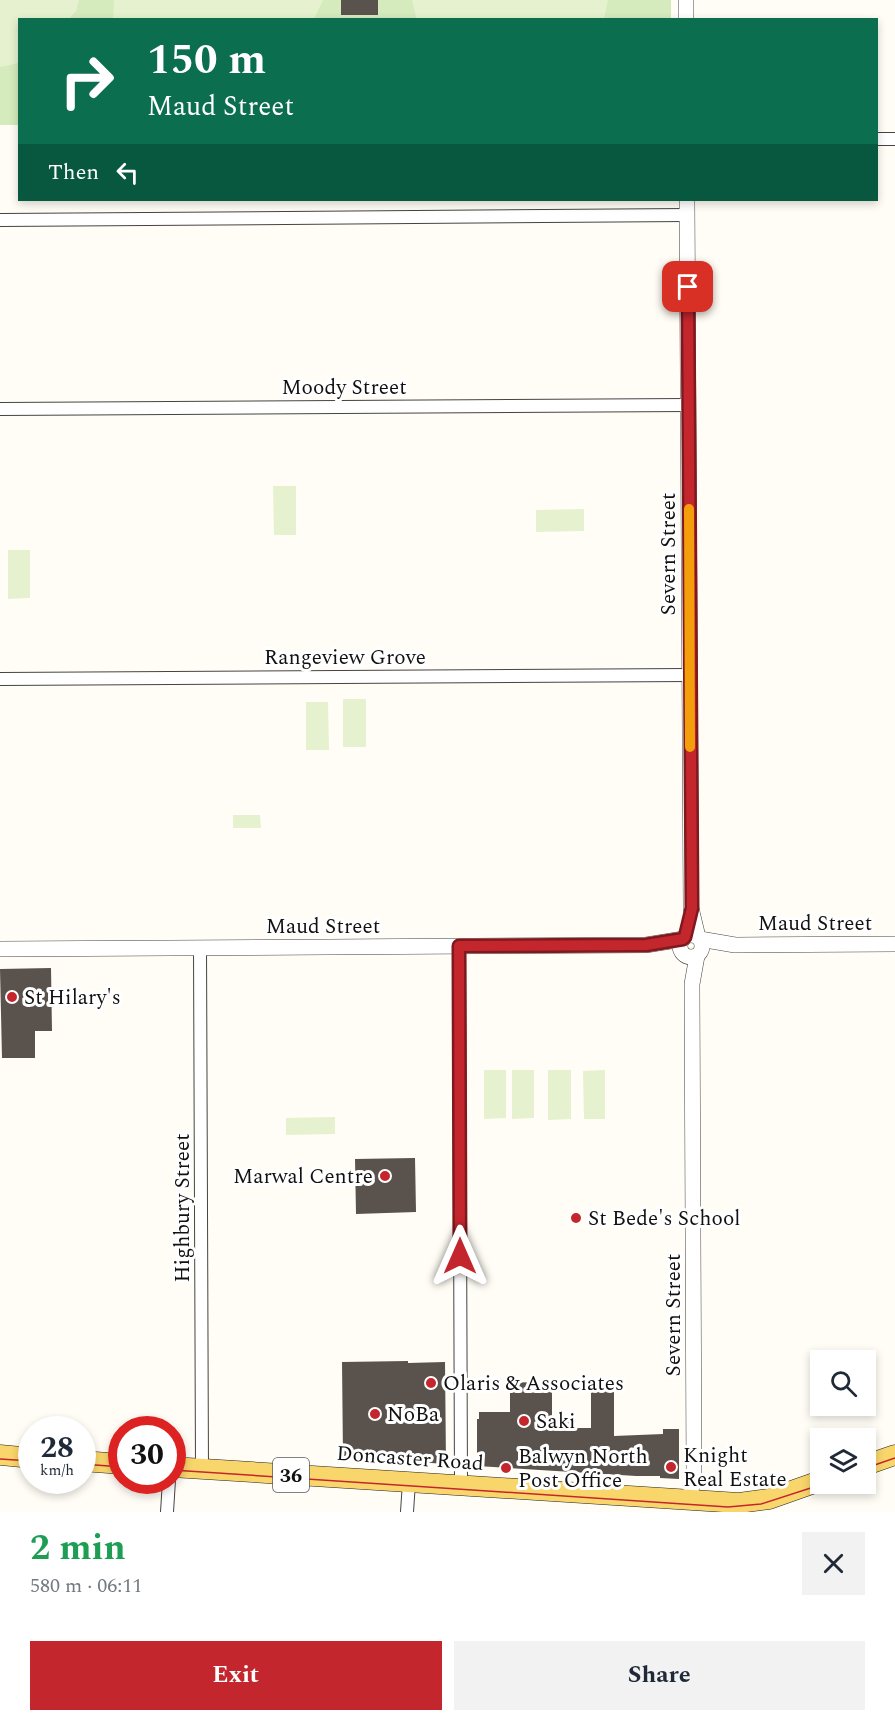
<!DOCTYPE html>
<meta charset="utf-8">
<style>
body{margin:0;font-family:Spectral,serif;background:#f2f2f3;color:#1f2937;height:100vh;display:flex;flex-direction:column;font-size:22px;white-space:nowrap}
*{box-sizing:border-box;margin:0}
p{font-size:20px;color:#747a83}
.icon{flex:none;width:33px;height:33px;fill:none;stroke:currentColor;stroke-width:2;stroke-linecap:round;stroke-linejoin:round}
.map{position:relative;height:1512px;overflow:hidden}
.details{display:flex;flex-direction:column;background:#fff;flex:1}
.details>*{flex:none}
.hud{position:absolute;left:18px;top:18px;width:860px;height:183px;border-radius:0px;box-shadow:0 3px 9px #0003;background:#0b6e4f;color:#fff;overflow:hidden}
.controls{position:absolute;left:810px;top:1350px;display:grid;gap:12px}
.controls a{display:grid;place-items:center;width:66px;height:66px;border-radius:0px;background:#fff;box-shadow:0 3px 9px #0003;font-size:30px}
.speed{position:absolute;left:18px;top:1416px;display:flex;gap:12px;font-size:30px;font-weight:700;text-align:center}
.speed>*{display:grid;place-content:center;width:78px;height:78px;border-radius:50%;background:#fff;box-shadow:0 3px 9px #0003;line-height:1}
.speed small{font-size:15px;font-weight:400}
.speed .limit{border:9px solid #d22;background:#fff;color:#111}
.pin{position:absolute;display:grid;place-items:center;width:51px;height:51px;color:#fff;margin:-26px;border-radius:12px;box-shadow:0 3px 9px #0006}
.me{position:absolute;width:66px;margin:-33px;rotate:0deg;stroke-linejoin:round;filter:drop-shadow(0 0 4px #0008)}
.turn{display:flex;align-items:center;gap:21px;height:126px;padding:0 30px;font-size:27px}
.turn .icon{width:78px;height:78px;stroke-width:2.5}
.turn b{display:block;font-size:42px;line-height:51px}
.then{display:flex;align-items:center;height:57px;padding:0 30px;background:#0003;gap:12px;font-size:22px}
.round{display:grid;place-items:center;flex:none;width:63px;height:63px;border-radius:0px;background:#f2f2f3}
.summary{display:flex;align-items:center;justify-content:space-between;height:102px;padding:0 30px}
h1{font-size:36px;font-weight:700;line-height:45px;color:#1e9e55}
.primary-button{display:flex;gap:12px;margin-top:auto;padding:12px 30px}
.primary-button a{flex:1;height:69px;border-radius:0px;background:#c4262e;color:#fff;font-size:24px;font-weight:700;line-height:69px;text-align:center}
.primary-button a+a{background:#f2f2f3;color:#1f2937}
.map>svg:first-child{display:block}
.green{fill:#d5ebbd}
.pitch{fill:#e6f2cf}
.building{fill:#5a524d}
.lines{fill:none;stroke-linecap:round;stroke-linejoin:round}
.minor-casing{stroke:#444;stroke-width:14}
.tertiary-casing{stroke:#444;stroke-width:16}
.primary-casing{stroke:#222;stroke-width:21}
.minor{stroke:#fff;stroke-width:12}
.tertiary{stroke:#fff;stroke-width:15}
.primary{stroke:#f9d66b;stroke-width:20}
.tram{stroke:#c4262e;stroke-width:1.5}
.route-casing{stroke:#7f191e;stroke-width:15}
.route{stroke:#c4262e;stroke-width:10}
.slow{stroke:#f59e0b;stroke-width:10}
.poi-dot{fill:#c4262e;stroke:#fff;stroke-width:2}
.labels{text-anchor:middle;stroke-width:6;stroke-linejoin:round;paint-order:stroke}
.shield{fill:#fff;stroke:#585858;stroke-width:1.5}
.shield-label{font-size:20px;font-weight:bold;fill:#111}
.street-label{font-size:21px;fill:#111;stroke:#fff}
.poi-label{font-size:21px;fill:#111;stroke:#fff;text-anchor:start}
</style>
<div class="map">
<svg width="895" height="1512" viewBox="0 0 895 1512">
<rect width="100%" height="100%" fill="#fffdf5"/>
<path class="green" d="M0,0H671V19L20,20L19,125H0Z"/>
<g class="pitch">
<path d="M0,0H79L76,11L69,19L20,20L19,63L0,67Z"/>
<path d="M114,0H323L314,19H113Z"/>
<path d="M412,0H608L604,19L417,20Z"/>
<path d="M273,486H296V535H274Z"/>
<path d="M584,509V531L536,532V510Z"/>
<path d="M8,550H30V598L8,599Z"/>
<rect x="343" y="699" width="23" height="48"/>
<path d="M306,702H328L329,750H306Z"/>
<path d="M233,815H260L261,828H233Z"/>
<path d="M484,1070H506V1118L484,1119Z"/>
<path d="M512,1070H534V1118L512,1119Z"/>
<path d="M548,1070H571V1119L548,1120Z"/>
<path d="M605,1070V1119H584L583,1071Z"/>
<path d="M335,1117V1134L286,1135V1118Z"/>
</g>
<g class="building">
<rect x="341" y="0" width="37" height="15"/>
<path d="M51,968L52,1031H35V1058H2L0,969Z"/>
<path d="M415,1158L416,1212L356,1214L355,1159Z"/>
<path d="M408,1361V1363L445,1362L446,1464L343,1457L342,1362Z"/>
<path d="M510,1382L552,1383V1421H571V1428H591V1386H602V1390H614V1436L663,1434V1429H679V1479L660,1478V1476H636L477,1466V1419H479V1412H510Z"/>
</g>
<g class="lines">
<defs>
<g id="minor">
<path d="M876,139H895"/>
<path d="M0,220L687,215"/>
<path d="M0,409L689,405"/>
<path d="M0,679L690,675"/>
<path d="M459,946L461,1485"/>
<path d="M200,947L202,1469"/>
<path d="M167,1512L169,1480"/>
<path d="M407,1512L409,1482"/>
</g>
<g id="tertiary">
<path d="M686,0V20"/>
<path d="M687,200L691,908L698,937"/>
<circle cx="691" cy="946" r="11"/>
<path d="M700,939L735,945L895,944"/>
<path d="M0,949L646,945L683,939"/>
<path d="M689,1501L694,1475L692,984L697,956"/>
</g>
<g id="primary">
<path d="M0,1455L32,1458"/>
<path d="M82,1461L122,1464"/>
<path d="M866,1465L895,1455"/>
<path d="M172,1467L739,1503L769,1499L820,1481"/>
</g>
</defs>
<use href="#minor" class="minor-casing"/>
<use href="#tertiary" class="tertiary-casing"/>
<use href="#primary" class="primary-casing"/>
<use href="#minor" class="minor"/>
<use href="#tertiary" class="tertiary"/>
<use href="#primary" class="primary"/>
<g class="tram">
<path d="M0,1459L32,1461"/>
<path d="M82,1464L122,1467"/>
<path d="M866,1468L895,1458"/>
<path d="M172,1470L728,1507L761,1504L823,1484"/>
</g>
</g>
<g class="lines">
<defs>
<path id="route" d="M460,1256L459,946L646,945L683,939L685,937L692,908L688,287"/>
</defs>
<use href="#route" class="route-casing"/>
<use href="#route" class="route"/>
<path class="slow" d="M689,509L690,747"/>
</g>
<g class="poi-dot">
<circle cx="12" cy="997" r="6"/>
<circle cx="385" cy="1176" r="6"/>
<circle cx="576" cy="1218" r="6"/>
<circle cx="431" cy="1383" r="6"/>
<circle cx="375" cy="1414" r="6"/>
<circle cx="524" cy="1421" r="6"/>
<circle cx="671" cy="1467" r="6"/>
<circle cx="506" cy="1468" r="6"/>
</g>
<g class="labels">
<rect class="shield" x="273" y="1458" width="36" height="34" rx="4.5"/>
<g class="shield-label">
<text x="291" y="1482">36</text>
</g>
<g class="street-label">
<text x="344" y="394">Moody Street</text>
<text transform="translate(668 554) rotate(-90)" y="7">Severn Street</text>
<text x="345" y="664">Rangeview Grove</text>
<text x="815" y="930">Maud Street</text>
<text x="323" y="933">Maud Street</text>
<text transform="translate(182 1208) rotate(-90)" y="7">Highbury Street</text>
<text transform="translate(673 1315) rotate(-90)" y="7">Severn Street</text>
<text transform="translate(410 1458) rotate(4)" y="7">Doncaster Road</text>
</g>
<g class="poi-label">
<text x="24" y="1004">St Hilary's</text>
<text x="373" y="1183" text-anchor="end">Marwal Centre</text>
<text x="588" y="1225">St Bede's School</text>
<text x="443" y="1390">Olaris &amp; Associates</text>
<text x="387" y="1421">NoBa</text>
<text x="536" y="1428">Saki</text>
<text x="683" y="1462">Knight<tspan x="683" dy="24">Real Estate</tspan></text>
<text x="518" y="1463">Balwyn North<tspan x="518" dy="24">Post Office</tspan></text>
</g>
</g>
</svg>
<div class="controls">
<a><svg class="icon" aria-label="search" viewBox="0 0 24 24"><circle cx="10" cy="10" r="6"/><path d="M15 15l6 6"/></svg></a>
<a><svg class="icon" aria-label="layers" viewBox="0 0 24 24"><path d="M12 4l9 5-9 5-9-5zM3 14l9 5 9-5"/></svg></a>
</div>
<div class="speed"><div>28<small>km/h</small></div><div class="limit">30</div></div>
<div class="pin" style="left:688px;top:287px;background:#d93025"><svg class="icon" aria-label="arrive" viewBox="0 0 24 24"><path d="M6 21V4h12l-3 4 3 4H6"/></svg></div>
<svg class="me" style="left:460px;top:1256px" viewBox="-20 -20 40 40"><path d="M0-17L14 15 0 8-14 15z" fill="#c4262e" stroke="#fff" stroke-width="4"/></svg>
<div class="hud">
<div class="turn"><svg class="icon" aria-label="right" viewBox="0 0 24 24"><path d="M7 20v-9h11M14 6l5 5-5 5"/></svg><div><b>150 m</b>Maud Street</div></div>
<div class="then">Then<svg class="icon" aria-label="left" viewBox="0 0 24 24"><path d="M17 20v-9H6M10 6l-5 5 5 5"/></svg></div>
</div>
</div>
<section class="details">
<div class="summary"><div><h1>2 min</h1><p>580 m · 06:11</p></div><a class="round"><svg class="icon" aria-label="close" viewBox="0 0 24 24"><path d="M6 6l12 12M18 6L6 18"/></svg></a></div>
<div class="primary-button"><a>Exit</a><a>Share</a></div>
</section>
